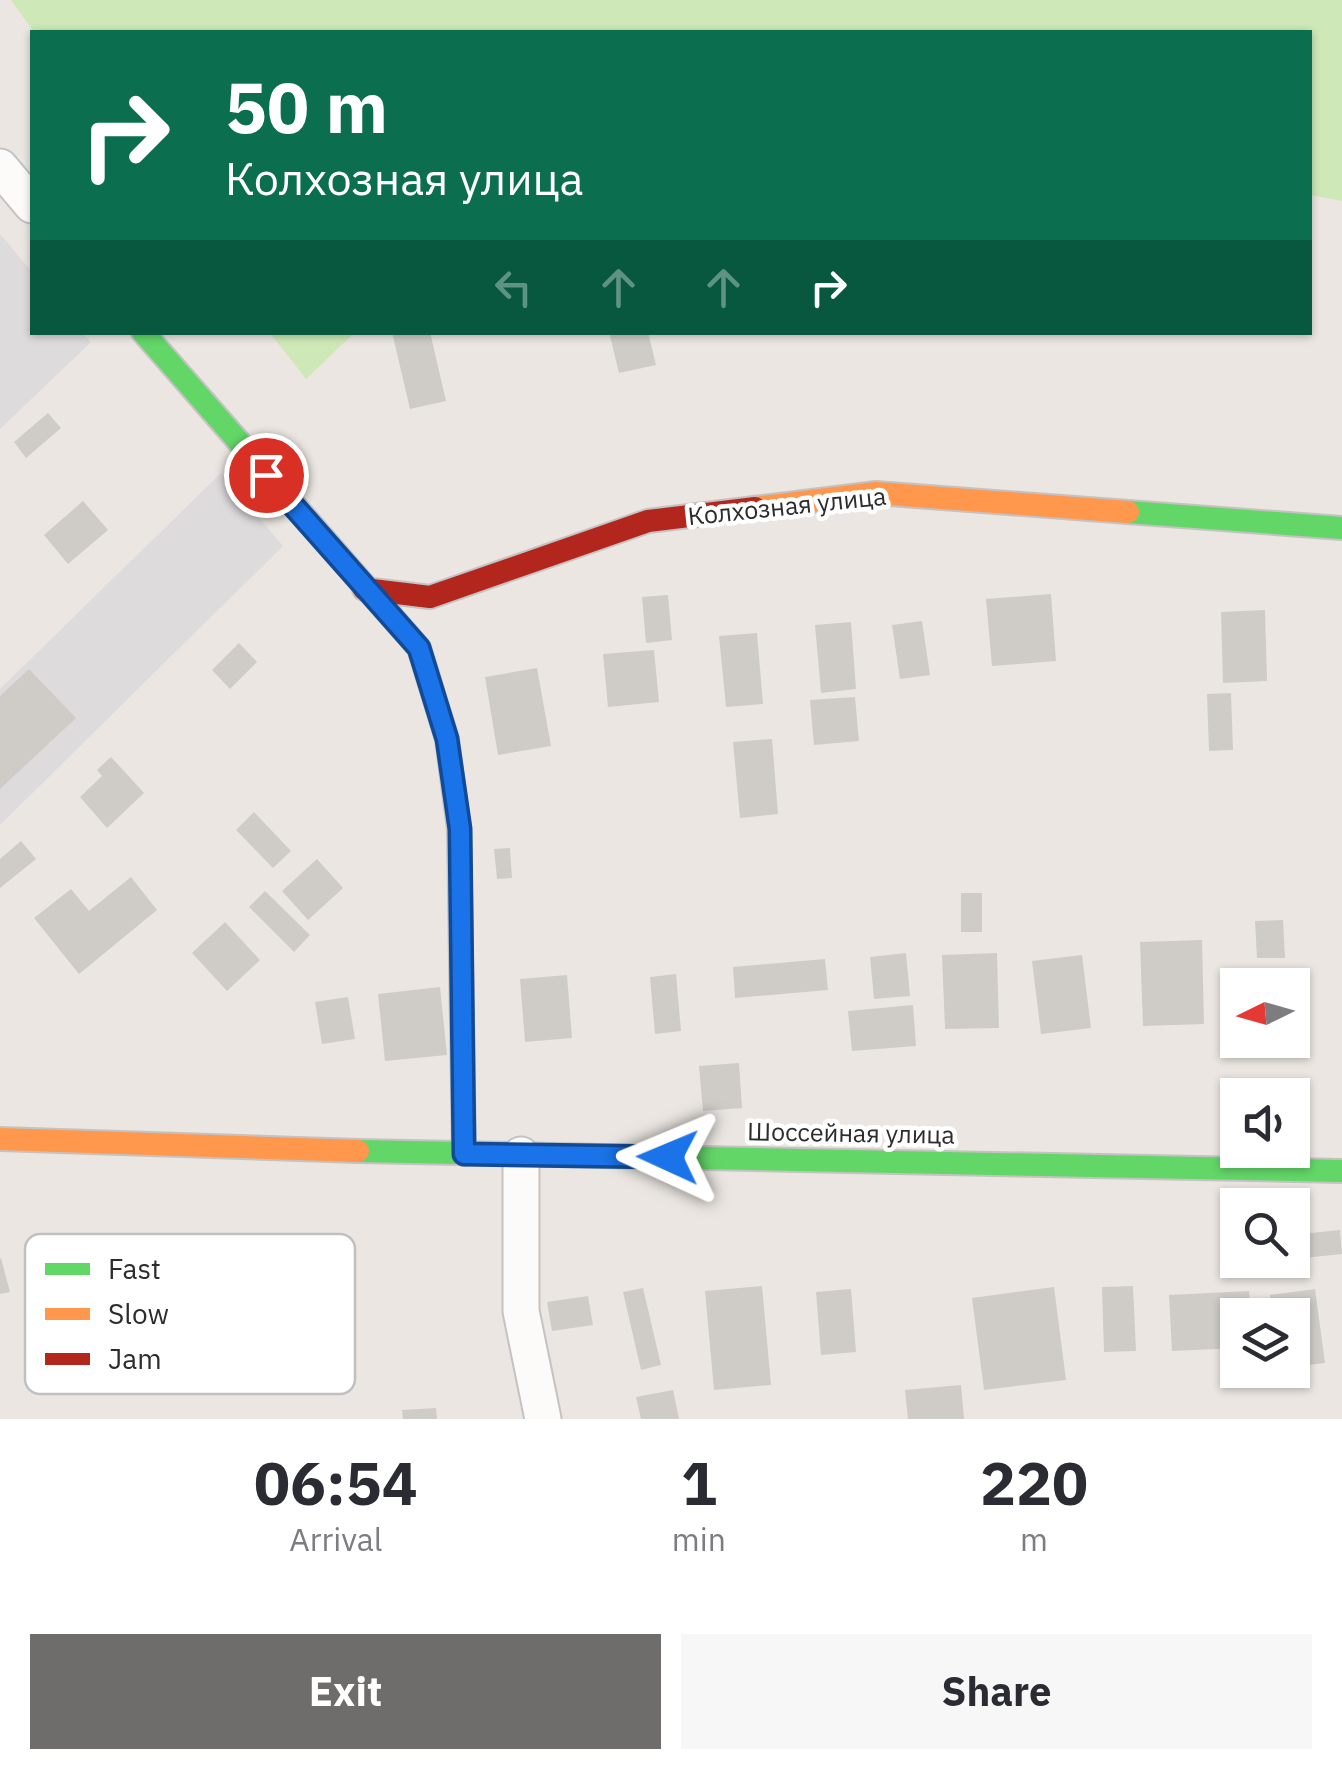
<!DOCTYPE html>
<meta charset="utf-8">
<style>
body{margin:0;font-family:"IBM Plex Sans",sans-serif;background:#f7f7f7;color:#2b2b33;height:100vh;display:flex;flex-direction:column;font-size:38px;white-space:nowrap}
*{box-sizing:border-box;margin:0}
p{font-size:32px;color:#7c7c81}
.icon{flex:none;width:55px;height:55px;fill:none;stroke:currentColor;stroke-width:2;stroke-linecap:round;stroke-linejoin:round}
.map{position:relative;height:1419px;overflow:hidden}
.sheet{display:flex;flex-direction:column;background:#fff;flex:1}
.sheet>*{flex:none}
.guide{position:absolute;left:30px;top:30px;width:1282px;height:305px;border-radius:0px;box-shadow:0 2px 8px #0004;background:#0b6e4f;color:#fff;overflow:hidden}
.needle{width:65px;rotate:265deg}
.controls{position:absolute;left:1220px;top:968px;display:grid;gap:20px}
.controls a{display:grid;place-items:center;width:90px;height:90px;border-radius:0px;background:#fff;box-shadow:0 2px 8px #0004;font-size:50px}
.pin{position:absolute;display:grid;place-items:center;width:85px;height:85px;color:#fff;margin:-42px;border:5px solid #fff;border-radius:50%;box-shadow:0 2px 10px #0007}
.me{position:absolute;width:110px;margin:-55px;rotate:271deg;stroke-linejoin:round;filter:drop-shadow(0 0 8px #0008)}
.turn{display:flex;align-items:center;gap:35px;height:210px;padding:0 30px;font-size:45px}
.turn .icon{width:130px;height:130px;stroke-width:2.5}
.turn b{display:block;font-size:70px;line-height:85px}
.lanes{display:flex;align-items:center;height:95px;padding:0 30px;background:#0003;justify-content:center;gap:50px;direction:ltr}
.lanes .off{opacity:.35}
.eta{display:flex;justify-content:space-evenly;align-items:center;height:170px;text-align:center}
.eta b{font-size:60px;font-weight:700;line-height:70px}
.action{display:flex;gap:20px;margin-top:auto;padding:20px 30px}
.action a{flex:1;height:115px;border-radius:0px;background:#6f6d6b;color:#fff;font-size:40px;font-weight:700;line-height:115px;text-align:center}
.action a+a{background:#f7f7f7;color:#2b2b33}
.map>svg:first-child{display:block}
.industrial{fill:#dedbdd}
.green{fill:#cee9b7}
.building{fill:#cfccc8}
.lines{fill:none;stroke-linecap:round;stroke-linejoin:round}
.street-casing{stroke:#c4c2c3;stroke-width:39}
.fast-casing{stroke:#c4c2c3;stroke-width:26}
.slow-casing{stroke:#c4c2c3;stroke-width:26}
.jam-casing{stroke:#c4c2c3;stroke-width:26}
.street{stroke:#fcfbfa;stroke-width:35}
.fast{stroke:#63d668;stroke-width:22}
.slow{stroke:#ff974d;stroke-width:22}
.jam{stroke:#b3261e;stroke-width:22}
.route-casing{stroke:#114b97;stroke-width:25}
.route{stroke:#1a73e8;stroke-width:18}
.labels{text-anchor:middle;stroke-width:9;stroke-linejoin:round;paint-order:stroke}
.street-label{font-size:25px;fill:#2c2c2c;stroke:#fff}
.key{fill:#fff;stroke:#c0c0c0;stroke-width:2.5}
.key-label{font-size:28px;fill:#2c2c2c}
</style>
<div class="map">
<svg width="1342" height="1419" viewBox="0 0 1342 1419">
<rect width="100%" height="100%" fill="#ebe6e1"/>
<g class="industrial">
<path d="M0,234L32,272V332L83,333L91,342L0,429Z"/>
<path d="M221,473L283,546L0,825V689Z"/>
</g>
<g class="green">
<path d="M11,0H1342V201L1310,195V32H34Z"/>
<path d="M270,333H354L306,379Z"/>
</g>
<g class="building">
<path d="M392,332H430L446,401L410,409Z"/>
<path d="M609,332H648L656,365L619,373Z"/>
<path d="M48,413L61,428L26,458L14,442Z"/>
<path d="M83,501L108,530L68,564L44,535Z"/>
<path d="M1051,594L1056,661L992,666L986,599Z"/>
<path d="M668,595L672,640L646,643L642,597Z"/>
<path d="M1265,610L1267,681L1223,683L1221,612Z"/>
<path d="M922,621L930,675L900,679L892,625Z"/>
<path d="M851,622L856,689L821,693L815,625Z"/>
<path d="M757,633L763,704L726,707L719,636Z"/>
<path d="M239,643L257,662L230,689L212,670Z"/>
<path d="M654,650L659,702L608,707L603,654Z"/>
<path d="M537,668L551,746L498,755L485,677Z"/>
<path d="M29,669L76,718L0,789V696Z"/>
<path d="M1231,693L1233,750L1209,751L1207,694Z"/>
<path d="M855,697L859,741L814,745L810,700Z"/>
<path d="M772,739L778,814L740,818L733,742Z"/>
<path d="M111,757L144,793L107,828L80,797L102,776L97,770Z"/>
<path d="M254,812L291,851L273,868L236,830Z"/>
<path d="M21,841L36,859L0,888V859Z"/>
<path d="M510,848L512,878L497,879L494,849Z"/>
<path d="M317,859L343,888L308,920L282,891Z"/>
<path d="M131,877L157,910L79,974L34,918L71,889L89,911Z"/>
<path d="M265,891L310,935L294,952L249,907Z"/>
<rect x="961" y="893" width="21" height="39"/>
<path d="M1283,920L1285,958H1257L1255,921Z"/>
<path d="M225,922L260,960L227,991L192,953Z"/>
<path d="M1202,940L1204,1024L1143,1026L1140,942Z"/>
<path d="M906,953L910,996L874,999L870,957Z"/>
<path d="M997,953L999,1028L945,1029L942,955Z"/>
<path d="M1082,955L1091,1028L1041,1034L1032,961Z"/>
<path d="M825,959L828,990L735,998L733,967Z"/>
<path d="M676,974L681,1031L655,1034L650,977Z"/>
<path d="M567,975L572,1038L525,1042L520,979Z"/>
<path d="M1304,979L1305,1019L1292,1020V985H1245V980Z"/>
<path d="M440,987L447,1055L385,1061L378,994Z"/>
<path d="M348,997L355,1039L322,1044L315,1002Z"/>
<path d="M913,1005L916,1046L852,1051L848,1011Z"/>
<path d="M739,1063L742,1108L703,1111L699,1066Z"/>
<path d="M1340,1230L1342,1254L1294,1259L1292,1235Z"/>
<path d="M286,1233L301,1304L249,1315L234,1244Z"/>
<path d="M1,1258L10,1292L0,1294V1259Z"/>
<path d="M762,1286L771,1385L714,1390L705,1291Z"/>
<path d="M1133,1286L1136,1351L1104,1352L1102,1287Z"/>
<path d="M1054,1287L1066,1380L984,1390L972,1298Z"/>
<path d="M643,1288L661,1365L641,1370L623,1292Z"/>
<path d="M851,1289L856,1352L821,1355L816,1292Z"/>
<path d="M1315,1289L1325,1363L1292,1367V1315H1273L1270,1295Z"/>
<path d="M1249,1291L1251,1315H1238V1348L1172,1351L1169,1295Z"/>
<path d="M588,1296L593,1325L552,1331L547,1302Z"/>
<path d="M961,1385L964,1419H908L905,1390Z"/>
<path d="M673,1390L679,1419H641L636,1397Z"/>
<path d="M436,1408L437,1419H403L402,1410Z"/>
</g>
<g class="lines">
<defs>
<g id="street">
<path d="M0,167L32,205"/>
<path d="M521,1155V1311L543,1419"/>
</g>
<g id="fast">
<path d="M143,332L419,648L447,739L459,829L464,1154"/>
<path d="M1128,512L1342,528"/>
<path d="M358,1151L1342,1171"/>
</g>
<g id="slow">
<path d="M755,508L876,493L1128,512"/>
<path d="M0,1139L358,1151"/>
</g>
<path id="jam" d="M364,589L430,597L648,521L755,508"/>
</defs>
<use href="#street" class="street-casing"/>
<use href="#fast" class="fast-casing"/>
<use href="#slow" class="slow-casing"/>
<use href="#jam" class="jam-casing"/>
<use href="#street" class="street"/>
<use href="#fast" class="fast"/>
<use href="#slow" class="slow"/>
<use href="#jam" class="jam"/>
</g>
<g class="lines">
<defs>
<path id="route" d="M266,475L419,648L447,739L460,829L464,1154L668,1157"/>
</defs>
<use href="#route" class="route-casing"/>
<use href="#route" class="route"/>
</g>
<g class="labels">
<g class="street-label">
<text transform="translate(787 506) rotate(-6)" y="9">Колхозная улица</text>
<text transform="translate(851 1133) rotate(1)" y="9">Шоссейная улица</text>
</g>
</g>
<rect x="25" y="1234" width="330" height="160" rx="15" class="key"/>
<rect x="45" y="1263" width="45" height="12" fill="#63d668"/>
<rect x="45" y="1308" width="45" height="12" fill="#ff974d"/>
<rect x="45" y="1353" width="45" height="12" fill="#b3261e"/>
<g class="key-label">
<text x="108" y="1279">Fast</text>
<text x="108" y="1324">Slow</text>
<text x="108" y="1369">Jam</text>
</g>
</svg>
<div class="controls">
<a><svg class="needle" viewBox="-14 -14 28 28"><path d="M0-13l5 13h-10z" fill="#e53935"/><path d="M0 13l5-13h-10z" fill="#7c7c81"/></svg></a>
<a><svg class="icon" aria-label="sound" viewBox="0 0 24 24"><path d="M4 9h4l5-4v14l-5-4H4zM17 9q2 3 0 6"/></svg></a>
<a><svg class="icon" aria-label="search" viewBox="0 0 24 24"><circle cx="10" cy="10" r="6"/><path d="M15 15l6 6"/></svg></a>
<a><svg class="icon" aria-label="layers" viewBox="0 0 24 24"><path d="M12 4l9 5-9 5-9-5zM3 14l9 5 9-5"/></svg></a>
</div>
<div class="pin" style="left:266px;top:475px;background:#d93025"><svg class="icon" aria-label="arrive" viewBox="0 0 24 24"><path d="M6 21V4h12l-3 4 3 4H6"/></svg></div>
<svg class="me" style="left:668px;top:1157px" viewBox="-20 -20 40 40"><path d="M0-17L14 15 0 8-14 15z" fill="#1a73e8" stroke="#fff" stroke-width="4"/></svg>
<div class="guide">
<div class="turn"><svg class="icon" aria-label="right" viewBox="0 0 24 24"><path d="M7 20v-9h11M14 6l5 5-5 5"/></svg><div><b>50 m</b>Колхозная улица</div></div>
<div class="lanes"><svg class="icon off" aria-label="left" viewBox="0 0 24 24"><path d="M17 20v-9H6M10 6l-5 5 5 5"/></svg><svg class="icon off" aria-label="ahead" viewBox="0 0 24 24"><path d="M12 20V5M6 11l6-6 6 6"/></svg><svg class="icon off" aria-label="ahead" viewBox="0 0 24 24"><path d="M12 20V5M6 11l6-6 6 6"/></svg><svg class="icon" aria-label="right" viewBox="0 0 24 24"><path d="M7 20v-9h11M14 6l5 5-5 5"/></svg></div>
</div>
</div>
<section class="sheet">
<div class="eta">
<div><b>06:54</b><p>Arrival</p></div>
<div><b>1</b><p>min</p></div>
<div><b>220</b><p>m</p></div>
</div>
<div class="action"><a>Exit</a><a>Share</a></div>
</section>
